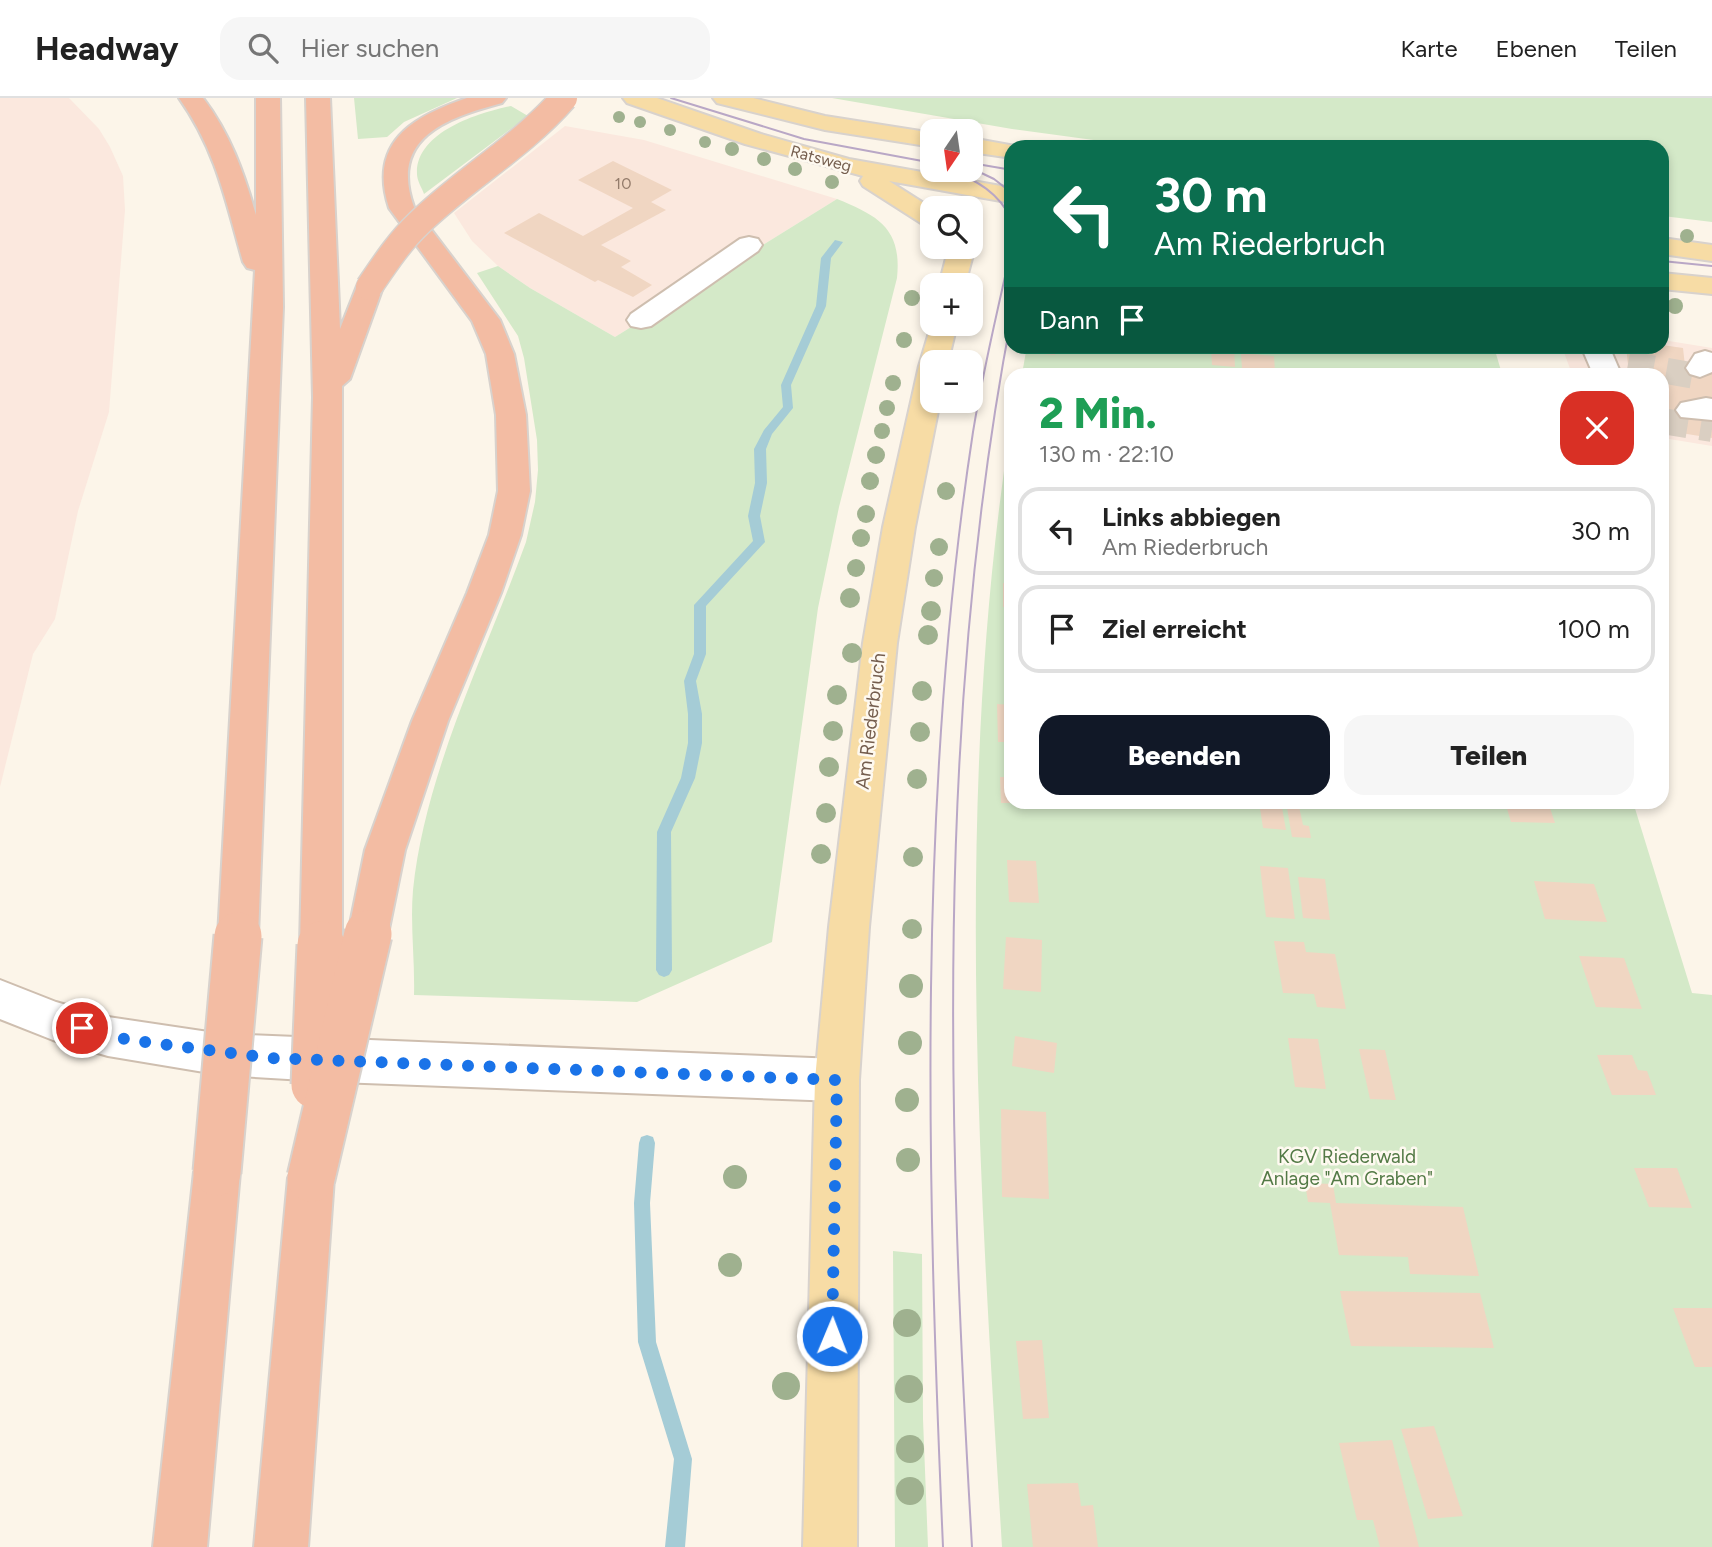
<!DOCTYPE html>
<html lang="de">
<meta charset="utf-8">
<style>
body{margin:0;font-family:Figtree,sans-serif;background:#f6f6f6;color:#222;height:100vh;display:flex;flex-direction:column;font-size:26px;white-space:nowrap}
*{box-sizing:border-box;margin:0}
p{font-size:23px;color:#767676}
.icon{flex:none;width:38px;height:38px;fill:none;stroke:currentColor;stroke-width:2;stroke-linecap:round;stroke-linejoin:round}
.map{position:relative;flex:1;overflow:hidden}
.panel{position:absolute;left:1004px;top:270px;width:665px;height:441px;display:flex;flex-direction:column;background:#fff;border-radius:21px;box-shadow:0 4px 10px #0003}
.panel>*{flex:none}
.hud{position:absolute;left:1004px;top:42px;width:665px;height:214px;border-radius:21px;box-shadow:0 4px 10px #0003;background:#0b6e4f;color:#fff;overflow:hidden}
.needle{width:46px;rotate:193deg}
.buttons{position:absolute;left:920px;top:21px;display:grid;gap:14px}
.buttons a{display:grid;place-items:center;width:63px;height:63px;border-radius:14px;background:#fff;box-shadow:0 4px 10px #0003;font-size:35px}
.pin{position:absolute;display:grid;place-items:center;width:60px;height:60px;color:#fff;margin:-30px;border:4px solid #fff;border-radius:50%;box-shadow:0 2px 7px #0007}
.me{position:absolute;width:77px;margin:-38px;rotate:1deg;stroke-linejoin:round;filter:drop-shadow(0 0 5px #0008)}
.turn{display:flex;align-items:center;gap:24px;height:147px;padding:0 35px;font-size:32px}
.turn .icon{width:91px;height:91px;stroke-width:2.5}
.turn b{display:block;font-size:49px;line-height:60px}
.then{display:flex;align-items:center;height:66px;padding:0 35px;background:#0003;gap:14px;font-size:26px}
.round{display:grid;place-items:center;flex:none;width:74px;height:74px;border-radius:21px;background:#f6f6f6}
.summary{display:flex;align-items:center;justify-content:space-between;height:119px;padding:0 35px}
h1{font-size:42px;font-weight:800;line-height:52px;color:#1e9e55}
.primary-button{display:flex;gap:14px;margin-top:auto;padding:14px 35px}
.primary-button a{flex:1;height:80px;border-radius:21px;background:#111827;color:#fff;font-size:28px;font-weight:800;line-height:80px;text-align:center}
.primary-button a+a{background:#f6f6f6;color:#222}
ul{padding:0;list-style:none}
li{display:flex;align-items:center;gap:21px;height:88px;margin:0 14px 10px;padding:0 21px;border:4px solid #e0e0e0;border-radius:21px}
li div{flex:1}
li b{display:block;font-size:26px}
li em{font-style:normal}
header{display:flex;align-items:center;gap:42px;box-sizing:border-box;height:98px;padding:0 35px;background:#fff;border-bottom:2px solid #e0e0e0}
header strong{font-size:33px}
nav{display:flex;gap:38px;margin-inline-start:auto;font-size:24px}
.search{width:490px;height:63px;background:#f6f6f6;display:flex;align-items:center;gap:18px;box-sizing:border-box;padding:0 24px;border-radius:21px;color:#767676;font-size:26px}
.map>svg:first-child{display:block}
.commercial{fill:#fbe8de}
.green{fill:#d4e9c8}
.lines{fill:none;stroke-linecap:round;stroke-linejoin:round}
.stream{fill:#a5ccd6;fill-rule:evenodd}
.building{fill:#f0d6c2}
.minor-tunnel{stroke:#dacfc2;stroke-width:26;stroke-dasharray:26 13;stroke-linecap:butt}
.minor-casing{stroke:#cebeaf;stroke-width:4}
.major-casing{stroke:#d8d2cd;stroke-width:4}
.highway-casing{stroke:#d8d2cd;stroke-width:4}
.minor{fill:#fff;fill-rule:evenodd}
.major{fill:#f7dca5;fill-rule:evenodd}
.highway{fill:#f3bca3;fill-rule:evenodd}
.tram{stroke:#b9a7c6;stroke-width:2}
.highway-bridge-far1-casing{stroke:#d8d2cd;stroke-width:29;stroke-linecap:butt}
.highway-bridge-casing{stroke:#d8d2cd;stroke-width:51;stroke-linecap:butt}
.highway-bridge-far1{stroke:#f3bca3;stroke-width:26}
.highway-bridge{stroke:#f3bca3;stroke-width:47}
.tree{fill:#9fb18f}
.route{stroke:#1a73e8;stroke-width:12;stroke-dasharray:0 21.6}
.labels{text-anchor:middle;stroke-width:5;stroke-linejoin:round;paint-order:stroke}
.far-street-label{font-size:16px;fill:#755e4e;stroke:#fef9f0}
.number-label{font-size:16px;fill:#947c6b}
.street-label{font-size:19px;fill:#755e4e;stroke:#fef9f0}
.park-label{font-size:19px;fill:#537a46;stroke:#fef9f0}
</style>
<header>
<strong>Headway</strong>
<div class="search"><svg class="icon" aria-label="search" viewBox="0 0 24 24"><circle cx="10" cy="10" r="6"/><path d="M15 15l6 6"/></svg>Hier suchen</div>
<nav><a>Karte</a><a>Ebenen</a><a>Teilen</a></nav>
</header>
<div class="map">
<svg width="1712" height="1449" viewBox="0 0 1712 1449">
<rect width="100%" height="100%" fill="#fcf5e9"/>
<g class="commercial">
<path d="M0,0H69L99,31L110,49L123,78L125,112L109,314L78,413L55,521L33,556L0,689Z"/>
<path d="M565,28L644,42L837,101L615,239L530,190L498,168L472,143L454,115Z"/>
<path d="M1663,242L1712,250V348L1663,340L1662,276H1572L1562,249L1662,248Z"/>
</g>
<g class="green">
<path d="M354,0H457L404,24L387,39L358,41Z"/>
<path d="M832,0H1712V124L1663,118L1662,49H1145L1012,31Z"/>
<path d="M511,8L528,18L424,96C422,90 417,83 417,76C415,34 480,14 511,8Z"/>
<path d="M837,101C879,118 902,131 897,180L839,409L818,510L772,844L637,904L414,897C415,862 410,827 413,792C425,674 486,555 526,444L535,404L538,372L537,342L524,260L518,238L477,175L498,168L530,190L615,239Z"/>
<path d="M1027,248L1494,249L1502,276H1022Z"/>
<path d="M1011,325L1012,704H1633L1692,895L1712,897V1449H1002C979,1076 953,696 1011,325Z"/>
<path d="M893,1153L922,1156L923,1321L928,1449H895Z"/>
</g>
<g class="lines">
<g class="stream">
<path d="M835,142L843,144L831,160L826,208L791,287L793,310L772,336L766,351L767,385L760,418L765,444L706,508V556L696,583L702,616V645L695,680L671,734L672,872L669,877L664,879L659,877L656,872L657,734L681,680L688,645V616L684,583L694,556V507L753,443L748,418L755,385L754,351L764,332L783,309L781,287L816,208L821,160Z"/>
<path d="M647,1037L653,1039L655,1045L650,1105L656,1244L692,1361L685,1449H665L674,1361L638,1244L634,1105L639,1045L641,1039Z"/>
</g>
</g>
<g class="building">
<path d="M613,63L672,92L651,104L666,112L601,147L631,163L621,169L652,187L633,199L598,182L595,184L504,135L539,115L583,138L633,110L578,82Z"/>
<path d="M1662,247L1683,250L1685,268L1712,272V340L1662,332V276H1629L1626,248Z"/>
<path d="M1032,248H1056L1055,257L1032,255Z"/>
<path d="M1211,248H1234L1235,269L1212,267Z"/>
<path d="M1241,255L1274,258L1275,274L1242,271Z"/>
<path d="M1003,485L1012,486V509H1003Z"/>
<path d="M997,606L1012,607V644H998Z"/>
<path d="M1000,679H1012V705H1001Z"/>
<path d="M1259,704H1281L1286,732L1263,730Z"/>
<path d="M1286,704H1298L1303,727L1309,728L1311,740L1292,739Z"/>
<path d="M1505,704H1548L1555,725L1511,724Z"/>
<path d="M1007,762L1036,763L1039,805L1009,804Z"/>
<path d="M1260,768L1288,770L1295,821L1266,819Z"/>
<path d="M1298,779L1325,781L1330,822L1303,820Z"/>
<path d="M1534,783L1594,786L1607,824L1545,821Z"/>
<path d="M1006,839L1042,842L1041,894L1003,891Z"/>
<path d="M1274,843L1304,844L1306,854L1335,856L1346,911L1317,909L1314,896L1283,895Z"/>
<path d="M1579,858L1624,860L1642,911L1596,909Z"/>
<path d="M1015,938L1057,945L1054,975L1012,968Z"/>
<path d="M1288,940L1318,941L1326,991L1295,989Z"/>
<path d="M1359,951L1385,952L1396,1002L1370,1001Z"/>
<path d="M1597,957H1632L1638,972L1647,973L1656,997H1612Z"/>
<path d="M1001,1011L1046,1014L1049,1101L1002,1099Z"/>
<path d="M1634,1070H1677L1692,1110L1649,1109Z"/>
<path d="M1305,1085L1333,1086L1336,1105L1463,1109L1479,1178L1410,1176L1408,1159L1339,1157L1330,1105L1308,1104Z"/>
<path d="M1340,1193L1480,1195L1494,1250L1351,1248Z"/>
<path d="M1673,1210H1712V1269H1695Z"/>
<path d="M1042,1242L1049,1320L1023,1321L1016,1243Z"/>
<path d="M1434,1328L1463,1418L1428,1421L1401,1331Z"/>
<path d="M1392,1342L1419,1449H1380L1373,1422H1357L1339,1345Z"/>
<path d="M1078,1385L1081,1408L1093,1407L1098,1449H1033L1027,1386Z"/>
</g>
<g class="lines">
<g class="minor-tunnel">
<path d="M1628,266L1701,279"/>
<path d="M1662,323L1712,331"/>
</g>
<defs>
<g id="minor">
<path d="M749,139L758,141L762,147L758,153L651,228L641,230L631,228L627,222L631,216L740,141Z"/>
<path d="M1581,248H1609L1621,276H1593Z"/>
<path d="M1705,253L1712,255V274L1700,279L1690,276L1686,270L1695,256Z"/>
<path d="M1706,300L1712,301V322L1681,319L1676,312L1681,305Z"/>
<path d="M0,882L56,904L108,919L222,936L837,961L853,967L859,982L853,997L837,1003L338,984L222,977L108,958L53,942L0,921Z"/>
</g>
<g id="major">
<path d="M623,0H657L761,36L849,61L1012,90V105L889,83L933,111V130L924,127L863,88L860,83L863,78L745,46L627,5Z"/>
<path d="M713,0H753L825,18L933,35V49L825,32L717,5Z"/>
<path d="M971,40L1021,49H1012V60L971,54Z"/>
<path d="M1662,140L1712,147V163L1662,156Z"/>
<path d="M971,143L975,149L965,187H939L949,149H971Z"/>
<path d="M1662,175L1712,180V196L1662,191Z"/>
<path d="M933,221V226H957L948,264H933V303H940L915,429L897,545L869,829L859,982L857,1449H803L815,982L829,829L863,545L883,429L919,268Z"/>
</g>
<g id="highway">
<path d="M179,0H203C230,35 244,75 256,117V0H280L283,209L258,838L252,851L238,856L224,851L218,838L255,172L247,170L243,164C226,104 216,52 179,0Z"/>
<path d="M306,0H330L340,231L359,183L369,181L379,183L383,189L350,281L342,288V847L336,860L321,865L306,860L300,847L313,299Z"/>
<path d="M467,0H506L502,5C446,20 389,40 414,109L500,222L514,256L526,317L530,393L521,437L501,495L448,623L405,752L388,836L382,849L368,854L354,849L348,836L365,752L412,623L467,495L489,437L498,393L496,317L486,256L472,223L389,110C368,45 411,19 467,0Z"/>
<path d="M217,1052L233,1058L240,1074L207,1449H153L194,1074L201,1058Z"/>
<path d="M311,1057L327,1064L334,1080L308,1449H254L288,1080L295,1064Z"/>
</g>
</defs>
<use href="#minor" class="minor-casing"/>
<use href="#major" class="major-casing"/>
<use href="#highway" class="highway-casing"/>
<use href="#minor" class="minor"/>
<use href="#major" class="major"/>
<use href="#highway" class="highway"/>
<g class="tram">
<path d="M671,0L804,41L933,65"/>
<path d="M977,66L1012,72"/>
<path d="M971,70L994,81L1012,95"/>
<path d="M949,72C977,82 999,95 1012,122"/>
<path d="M1662,163L1712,168"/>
<path d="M943,1449C927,1081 917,699 973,334C983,272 998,210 1012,148"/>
<path d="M972,1449C948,1039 934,621 1012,216"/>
</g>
<defs>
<path id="highway-bridge-far1" d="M369,189C384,167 399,144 418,126C464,81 521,49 564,0"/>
<g id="highway-bridge">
<path d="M315,987L321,847"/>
<path d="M217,1074L238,838"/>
<path d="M311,1080L368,836"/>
</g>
</defs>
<use href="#highway-bridge-far1" class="highway-bridge-far1-casing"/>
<use href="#highway-bridge" class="highway-bridge-casing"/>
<use href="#highway-bridge-far1" class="highway-bridge-far1"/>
<use href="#highway-bridge" class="highway-bridge"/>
</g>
<g class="tree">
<circle cx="619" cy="19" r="6"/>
<circle cx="640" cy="24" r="6"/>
<circle cx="670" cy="32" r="6"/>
<circle cx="705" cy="44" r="6"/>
<circle cx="732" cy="51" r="7"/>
<circle cx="764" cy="61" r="7"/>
<circle cx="795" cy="71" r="7"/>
<circle cx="832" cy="84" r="7"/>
<circle cx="1687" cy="138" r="7"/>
<circle cx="912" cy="200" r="8"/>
<circle cx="1675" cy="208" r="8"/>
<circle cx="904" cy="242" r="8"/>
<circle cx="893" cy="285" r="8"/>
<circle cx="887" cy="310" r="8"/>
<circle cx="882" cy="333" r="8"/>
<circle cx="876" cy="357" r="9"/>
<circle cx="870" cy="383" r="9"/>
<circle cx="946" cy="393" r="9"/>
<circle cx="866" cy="416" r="9"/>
<circle cx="861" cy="440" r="9"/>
<circle cx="939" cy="449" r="9"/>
<circle cx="856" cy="470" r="9"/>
<circle cx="934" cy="480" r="9"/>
<circle cx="850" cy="500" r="10"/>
<circle cx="931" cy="513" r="10"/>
<circle cx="928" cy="537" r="10"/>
<circle cx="852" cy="555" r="10"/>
<circle cx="922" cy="593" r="10"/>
<circle cx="837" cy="597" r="10"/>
<circle cx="833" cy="633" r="10"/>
<circle cx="920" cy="634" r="10"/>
<circle cx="829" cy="669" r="10"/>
<circle cx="917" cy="681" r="10"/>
<circle cx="826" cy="715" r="10"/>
<circle cx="821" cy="756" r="10"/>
<circle cx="913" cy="759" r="10"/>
<circle cx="912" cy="831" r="10"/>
<circle cx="911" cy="888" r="12"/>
<circle cx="910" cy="945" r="12"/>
<circle cx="907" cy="1002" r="12"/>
<circle cx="908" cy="1062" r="12"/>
<circle cx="735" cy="1079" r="12"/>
<circle cx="730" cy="1167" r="12"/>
<circle cx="907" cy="1225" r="14"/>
<circle cx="786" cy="1288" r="14"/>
<circle cx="909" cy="1291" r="14"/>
<circle cx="910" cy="1351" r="14"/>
<circle cx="910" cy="1393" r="14"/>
</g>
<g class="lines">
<path class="route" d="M82,930L129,942L270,960L837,982L832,1238"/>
</g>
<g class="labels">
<g class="far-street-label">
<text transform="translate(821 60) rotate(15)" y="6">Ratsweg</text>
</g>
<g class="number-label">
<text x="623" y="91">10</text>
</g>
<g class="street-label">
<text transform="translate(870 623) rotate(-83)" y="7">Am Riederbruch</text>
</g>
<g class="park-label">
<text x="1347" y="1065">KGV Riederwald<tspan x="1347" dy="22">Anlage "Am Graben"</tspan></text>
</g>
</g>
</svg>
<div class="buttons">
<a><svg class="needle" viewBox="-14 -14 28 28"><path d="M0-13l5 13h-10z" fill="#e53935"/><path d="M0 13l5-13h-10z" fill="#767676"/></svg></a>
<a><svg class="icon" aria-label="search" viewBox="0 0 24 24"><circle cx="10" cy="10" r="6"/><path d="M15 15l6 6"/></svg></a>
<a>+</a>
<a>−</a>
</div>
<div class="pin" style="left:82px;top:930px;background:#d93025"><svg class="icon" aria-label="arrive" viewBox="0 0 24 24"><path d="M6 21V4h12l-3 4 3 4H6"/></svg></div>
<svg class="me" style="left:832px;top:1238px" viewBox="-20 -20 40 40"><circle r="17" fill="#1a73e8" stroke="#fff" stroke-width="3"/><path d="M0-11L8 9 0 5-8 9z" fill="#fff"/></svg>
<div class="hud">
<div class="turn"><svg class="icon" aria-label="left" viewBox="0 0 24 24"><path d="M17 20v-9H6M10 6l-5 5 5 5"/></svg><div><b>30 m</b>Am Riederbruch</div></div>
<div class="then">Dann<svg class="icon" aria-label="arrive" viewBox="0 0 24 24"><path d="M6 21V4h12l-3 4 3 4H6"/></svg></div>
</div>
<section class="panel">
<div class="summary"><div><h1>2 Min.</h1><p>130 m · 22:10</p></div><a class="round" style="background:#d93025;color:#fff"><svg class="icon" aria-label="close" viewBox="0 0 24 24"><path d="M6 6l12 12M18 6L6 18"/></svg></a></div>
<ul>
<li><svg class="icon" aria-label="left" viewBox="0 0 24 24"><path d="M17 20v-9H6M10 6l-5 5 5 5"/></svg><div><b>Links abbiegen</b><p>Am Riederbruch</p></div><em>30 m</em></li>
<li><svg class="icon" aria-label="arrive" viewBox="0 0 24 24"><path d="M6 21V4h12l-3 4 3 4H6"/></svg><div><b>Ziel erreicht</b></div><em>100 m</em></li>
</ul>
<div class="primary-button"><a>Beenden</a><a>Teilen</a></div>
</section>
</div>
